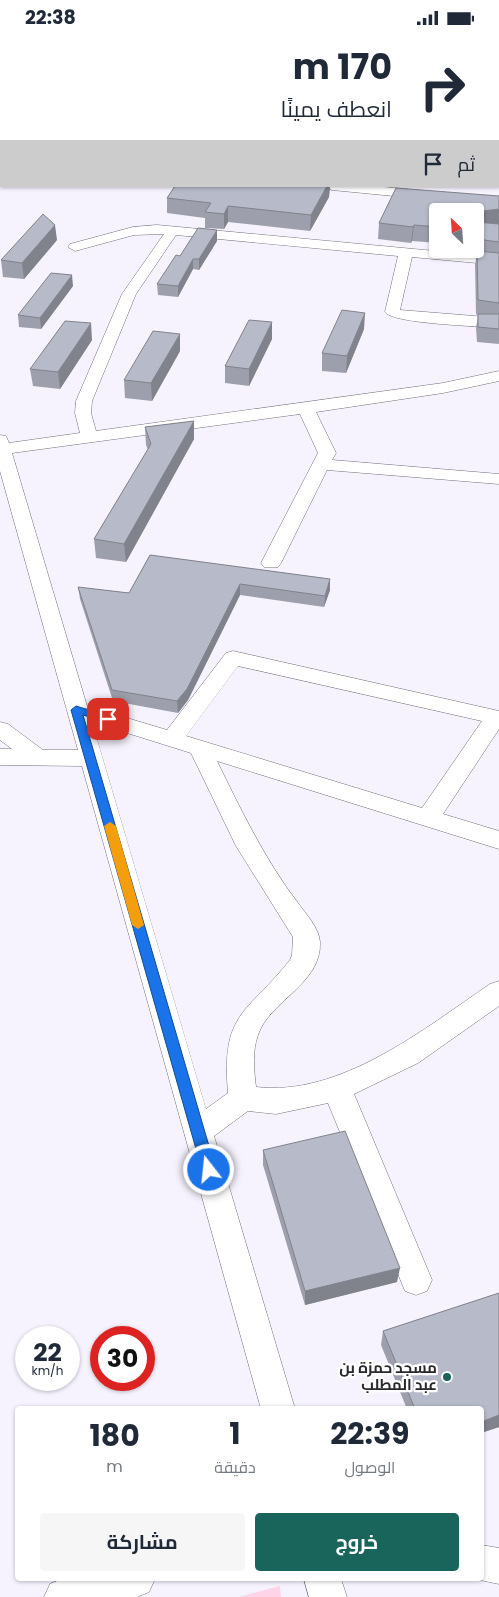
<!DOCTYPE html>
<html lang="ar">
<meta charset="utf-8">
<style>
body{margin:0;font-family:Poppins,Cairo,sans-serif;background:#f6f6f7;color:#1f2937;direction:rtl;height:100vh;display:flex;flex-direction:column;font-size:19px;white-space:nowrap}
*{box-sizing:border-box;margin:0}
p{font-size:16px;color:#747a83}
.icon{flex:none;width:28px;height:28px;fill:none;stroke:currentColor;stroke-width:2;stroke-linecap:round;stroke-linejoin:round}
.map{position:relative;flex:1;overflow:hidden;direction:ltr}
.panel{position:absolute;left:15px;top:1371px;width:469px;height:175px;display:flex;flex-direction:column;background:#fff;border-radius:5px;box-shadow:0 1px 4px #0004;direction:rtl}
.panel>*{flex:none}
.guide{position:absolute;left:0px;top:0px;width:500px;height:152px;box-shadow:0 1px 4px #0004;direction:rtl;background:#fff;color:#1f2937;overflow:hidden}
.needle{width:32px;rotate:335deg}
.tools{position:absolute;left:429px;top:168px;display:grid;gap:10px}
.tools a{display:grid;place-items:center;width:55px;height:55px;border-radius:5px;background:#fff;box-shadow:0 1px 4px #0004;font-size:25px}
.speed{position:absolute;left:15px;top:1291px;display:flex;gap:10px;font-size:25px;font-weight:700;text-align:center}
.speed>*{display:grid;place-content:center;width:65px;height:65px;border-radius:50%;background:#fff;box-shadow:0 1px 4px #0004;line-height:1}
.speed small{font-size:12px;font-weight:400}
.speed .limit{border:8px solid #d22;background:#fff;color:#111}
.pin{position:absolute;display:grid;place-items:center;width:42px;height:42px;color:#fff;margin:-21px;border-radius:10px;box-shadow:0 2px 8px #0006}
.me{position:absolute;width:55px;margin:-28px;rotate:344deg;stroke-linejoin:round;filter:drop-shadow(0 0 4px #0008)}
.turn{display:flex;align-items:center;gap:18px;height:105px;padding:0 25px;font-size:22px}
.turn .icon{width:65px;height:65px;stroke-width:2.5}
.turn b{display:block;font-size:35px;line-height:42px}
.then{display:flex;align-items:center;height:48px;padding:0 25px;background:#0003;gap:10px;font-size:19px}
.eta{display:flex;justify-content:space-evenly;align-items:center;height:85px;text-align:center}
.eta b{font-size:30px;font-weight:700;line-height:35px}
.action{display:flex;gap:10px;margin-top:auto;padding:10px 25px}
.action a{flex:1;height:58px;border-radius:5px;background:#19645b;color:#fff;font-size:20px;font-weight:700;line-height:58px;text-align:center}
.action a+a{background:#f6f6f7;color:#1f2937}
.status{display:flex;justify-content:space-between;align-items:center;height:35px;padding:0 25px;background:#fff;direction:ltr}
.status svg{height:14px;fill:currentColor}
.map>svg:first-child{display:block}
.green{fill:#fed4e8}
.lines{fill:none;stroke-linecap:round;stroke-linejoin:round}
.minor-casing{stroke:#726e7b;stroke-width:1}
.major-casing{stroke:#af89b4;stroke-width:29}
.minor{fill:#fff;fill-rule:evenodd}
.major{stroke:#fbd8fe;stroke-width:28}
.wall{fill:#9da0ac}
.shaded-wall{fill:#80828c}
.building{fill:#b7bac8;stroke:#80828c}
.route{fill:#1a73e8;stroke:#114b97}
.slow{fill:#f59e0b}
.poi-dot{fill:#19645b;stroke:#fff;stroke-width:2}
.labels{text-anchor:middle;stroke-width:4.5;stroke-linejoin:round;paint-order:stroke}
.near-poi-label{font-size:15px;font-weight:bold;fill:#28272c;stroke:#fff;text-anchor:end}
</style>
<div class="status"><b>22:38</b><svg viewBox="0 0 49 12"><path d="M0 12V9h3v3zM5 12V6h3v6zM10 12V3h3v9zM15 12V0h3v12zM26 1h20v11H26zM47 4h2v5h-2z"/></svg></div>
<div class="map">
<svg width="499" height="1562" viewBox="0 0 499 1562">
<rect width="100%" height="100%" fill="#f6f2fe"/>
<path class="green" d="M280,1551L281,1562H239L279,1551Z"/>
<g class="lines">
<defs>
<g id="minor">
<path d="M326,151H374L425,156L431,160L425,164L332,155Z"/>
<path d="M157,190L499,222V230L412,222L400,275L499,283V293C480,291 393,289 385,277L398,221L176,200L136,259L92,366L91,378L96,396L443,348L499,336V346L443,358L316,377L336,418L332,425L499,439V449L327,435L281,528L278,532H264L261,528L318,418L300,379L12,418L87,671L167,695L226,618L233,616L499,676V694L443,779L499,796V814L217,726C241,775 265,825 298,868C306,879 319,893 320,907C322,949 269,966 258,1000C252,1016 254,1035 256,1052C340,1062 424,994 490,949L499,946V971L418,1028L354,1059L432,1245L427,1256L416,1260L405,1256L328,1068L276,1079L248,1076L214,1101L295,1374H261L82,731L0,730V714H12L0,705V687L8,689L43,715H78L0,436V400L6,401L9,408L80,398L75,378L76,366L122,259L164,199L134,200L75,216L68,212L70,209L133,192ZM238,631L482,686L422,773L186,701ZM92,687L191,718L236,811L293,902L292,920L290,925C246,980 221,977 228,1058L206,1074Z"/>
<path d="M481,1510L499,1513V1549L475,1544H481Z"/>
<path d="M62,1544H155L149,1557L137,1562H44L50,1549Z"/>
<path d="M304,1544H341L347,1562H309Z"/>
</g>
<g id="major">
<path d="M0,94L1,93"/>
<path d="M499,118V117"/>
</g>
</defs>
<use href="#minor" class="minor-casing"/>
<use href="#major" class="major-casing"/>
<use href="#minor" class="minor"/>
<use href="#major" class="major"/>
</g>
<g class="wall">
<path d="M175,151H330L329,162L310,196L228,187L224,194L205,193V183L167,178V163Z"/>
<path d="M396,153L499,161V189H498H499V309L477,307L476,293L478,280L476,279L475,230L477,218H475V200L476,192H475V176H438V208L412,206L411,208L378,204L379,188Z"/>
<path d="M57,205L24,244L3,242L1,225Z"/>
<path d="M217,206L199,235L193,234L178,262L158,260L157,249Z"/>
<path d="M73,251L41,294L19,292L18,280Z"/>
<path d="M272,287V304L249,351L225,348V331Z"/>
<path d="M364,294L346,338L322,336V318Z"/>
<path d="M92,305L60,354L33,351L30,334Z"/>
<path d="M180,316L152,366L125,363L124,345Z"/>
<path d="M194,386V404L126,527L96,523L94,504L148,415L146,410L145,392Z"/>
<path d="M150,520L330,544V555L324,572L240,560L188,665L178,678L113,666L80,564L78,552L129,558Z"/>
<path d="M263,1115L397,1247L305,1270L263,1130Z"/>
<path d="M499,1258V1392L481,1398V1374H407L381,1310L383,1296Z"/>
</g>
<g class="shaded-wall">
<path d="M1,135V142L0,143V136Z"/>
<path d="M327,151H330L329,162L310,196L311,180Z"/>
<path d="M228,171V187L224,194V179Z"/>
<path d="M499,174V189L476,187V192H475V177Z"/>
<path d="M55,190L57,205L24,244L22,228Z"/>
<path d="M414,190L412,206L411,208L413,192Z"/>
<path d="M217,195V206L199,235V224Z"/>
<path d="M193,224V234L178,262V251Z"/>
<path d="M72,240L73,251L41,294L40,283Z"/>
<path d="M365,278L364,294L346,338L347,321Z"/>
<path d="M272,287V304L249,351V334Z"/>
<path d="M91,288L92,305L60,354L58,337Z"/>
<path d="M180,299V316L152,366L151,348Z"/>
<path d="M194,386V404L126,527L124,509Z"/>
<path d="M330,544V555L324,572L325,561Z"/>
<path d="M240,549V560L188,665L178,678L177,666Z"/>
<path d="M400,1233L397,1247L305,1270V1256Z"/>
<path d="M499,1380V1392L481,1398V1387Z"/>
</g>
<g class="building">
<path d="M175,151H327L311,180L228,171L224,179L205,177L211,168L167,163Z"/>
<path d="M396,153L499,161V174L475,177L438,176V192L414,190L413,192L379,188Z"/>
<path d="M43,179L55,190L22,228L1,225Z"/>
<path d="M476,187L499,189V207L477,204Z"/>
<path d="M198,193L217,195L199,224H193L178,251L157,249L176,220L180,221Z"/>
<path d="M477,216L499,218V268L478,265Z"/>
<path d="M51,238L72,240L40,283L18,280Z"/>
<path d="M342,275L365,278L347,321L322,318Z"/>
<path d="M478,279H499V294L478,292Z"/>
<path d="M249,285L272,287L249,334L225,331Z"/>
<path d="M65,286L91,288L58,337L30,334Z"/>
<path d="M153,296L180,299L151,348L124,345Z"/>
<path d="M194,386L124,509L94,504L151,409L145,392Z"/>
<path d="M150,520L330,544L325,561L240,549L187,654L177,666L112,655L78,552L129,558Z"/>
<path d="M345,1096L400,1233L305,1256L263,1115Z"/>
<path d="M499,1258V1380L481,1387V1374H415L383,1296Z"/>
</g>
<path class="route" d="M76,671L112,682L114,684L108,688L83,680L216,1135L214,1139L209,1141L204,1139L202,1135L71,675Z"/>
<path class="slow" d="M110,787L116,791L144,890L138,894L132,890L104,791Z"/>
<circle class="poi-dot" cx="447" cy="1342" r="5"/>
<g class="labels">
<g class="near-poi-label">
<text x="437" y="1338">مسجد حمزة بن<tspan x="437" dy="17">عبد المطلب</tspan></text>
</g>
</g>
</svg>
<div class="tools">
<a><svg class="needle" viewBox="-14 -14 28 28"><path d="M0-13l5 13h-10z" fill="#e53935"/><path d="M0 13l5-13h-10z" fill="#747a83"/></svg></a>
</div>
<div class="speed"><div>22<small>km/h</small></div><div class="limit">30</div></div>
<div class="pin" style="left:108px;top:684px;background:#d93025"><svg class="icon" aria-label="arrive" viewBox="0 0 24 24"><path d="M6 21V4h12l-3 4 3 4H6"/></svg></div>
<svg class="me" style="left:209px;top:1135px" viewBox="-20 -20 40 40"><circle r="17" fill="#1a73e8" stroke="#fff" stroke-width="3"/><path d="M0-11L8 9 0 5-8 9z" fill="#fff"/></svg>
<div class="guide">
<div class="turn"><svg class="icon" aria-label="right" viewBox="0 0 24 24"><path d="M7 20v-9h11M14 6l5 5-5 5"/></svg><div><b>170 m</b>انعطف يمينًا</div></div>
<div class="then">ثم<svg class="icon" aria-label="arrive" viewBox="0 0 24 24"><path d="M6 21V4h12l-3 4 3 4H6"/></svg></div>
</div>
<section class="panel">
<div class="eta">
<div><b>22:39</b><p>الوصول</p></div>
<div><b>1</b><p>دقيقة</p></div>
<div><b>180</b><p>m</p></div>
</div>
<div class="action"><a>خروج</a><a>مشاركة</a></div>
</section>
</div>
